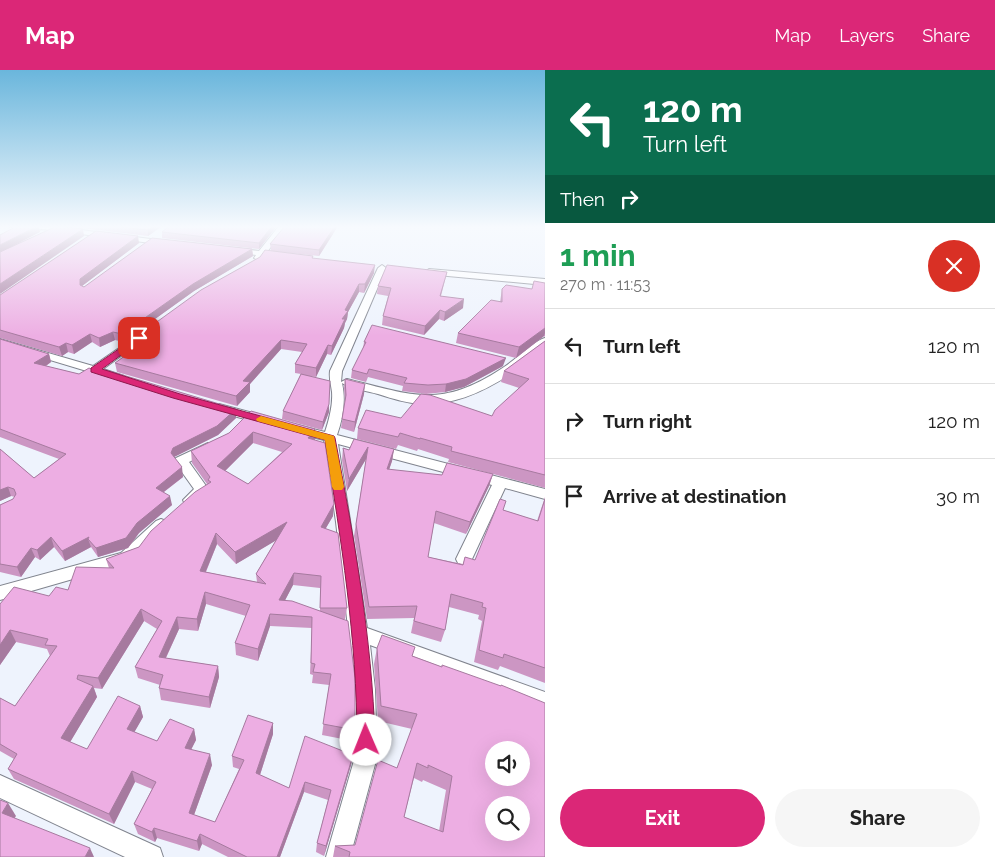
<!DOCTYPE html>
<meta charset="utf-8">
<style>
body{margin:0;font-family:Raleway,sans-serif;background:#f6f6f6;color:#222;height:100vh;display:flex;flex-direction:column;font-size:19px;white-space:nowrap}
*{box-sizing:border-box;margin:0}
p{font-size:16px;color:#767676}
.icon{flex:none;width:28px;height:28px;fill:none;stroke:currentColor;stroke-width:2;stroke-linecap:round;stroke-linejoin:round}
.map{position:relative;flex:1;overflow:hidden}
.drawer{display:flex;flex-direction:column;background:#fff;width:450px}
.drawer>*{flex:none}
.hud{background:#0b6e4f;color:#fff;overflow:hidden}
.fabs{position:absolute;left:485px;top:671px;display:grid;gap:10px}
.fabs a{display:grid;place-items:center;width:45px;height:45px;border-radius:50%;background:#fff;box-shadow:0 5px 20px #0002;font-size:25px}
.pin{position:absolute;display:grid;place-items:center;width:42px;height:42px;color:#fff;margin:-21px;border-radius:10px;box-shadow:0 2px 8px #0006}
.me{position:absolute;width:55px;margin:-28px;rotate:359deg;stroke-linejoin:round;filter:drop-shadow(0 0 4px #0008)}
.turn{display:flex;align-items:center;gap:18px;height:105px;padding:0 15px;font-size:22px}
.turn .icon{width:65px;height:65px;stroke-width:2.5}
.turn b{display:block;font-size:35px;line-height:42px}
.then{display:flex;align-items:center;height:48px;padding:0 15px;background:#0003;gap:10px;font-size:19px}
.round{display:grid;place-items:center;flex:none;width:52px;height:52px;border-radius:26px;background:#f6f6f6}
.headline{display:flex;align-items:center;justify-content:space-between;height:85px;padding:0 15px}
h1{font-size:30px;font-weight:700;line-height:38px;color:#1e9e55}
.button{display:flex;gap:10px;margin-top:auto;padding:10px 15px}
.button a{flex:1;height:58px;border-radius:30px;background:#db2777;color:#fff;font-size:20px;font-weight:700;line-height:58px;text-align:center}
.button a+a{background:#f6f6f6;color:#222}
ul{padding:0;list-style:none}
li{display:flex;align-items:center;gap:15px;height:75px;padding:0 15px;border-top:1px solid #e0e0e0}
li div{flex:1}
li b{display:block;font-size:19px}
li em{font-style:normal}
header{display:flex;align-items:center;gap:30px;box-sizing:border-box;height:70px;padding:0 25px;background:#db2777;color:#fff}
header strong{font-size:24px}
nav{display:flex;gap:28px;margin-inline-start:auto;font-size:18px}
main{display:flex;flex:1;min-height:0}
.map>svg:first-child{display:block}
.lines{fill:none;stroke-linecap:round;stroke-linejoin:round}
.street-casing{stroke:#80848e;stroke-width:2}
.street{fill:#fff;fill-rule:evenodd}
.wall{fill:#cc96c3;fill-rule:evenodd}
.shaded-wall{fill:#a67a9f}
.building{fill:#edaee3;stroke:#a67a9f;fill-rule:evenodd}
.route{fill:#db2777;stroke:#8e194d}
.slow{fill:#f59e0b}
</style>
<header>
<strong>Map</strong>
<nav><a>Map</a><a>Layers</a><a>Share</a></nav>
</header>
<main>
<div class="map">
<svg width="545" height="787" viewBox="0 0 545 787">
<rect width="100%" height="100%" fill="#eef3fd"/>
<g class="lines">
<defs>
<g id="street">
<path d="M6,156H50L166,171L170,173L166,175L42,159L32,161Z"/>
<path d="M279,156H287L267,182L284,184V188L264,186L258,190L254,188L256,185L235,182L231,180L235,178L259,181Z"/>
<path d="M382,195L386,198L342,301L341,312L347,309C412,325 440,339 501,299C512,293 535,270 545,268V277C513,305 471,334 426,334C410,334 393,329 378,324C367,321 350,319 342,313C346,331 343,348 337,365L545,419V429L505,418L472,489L470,493L464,495L458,493L456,489L492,415L338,374L367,558L545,622V640L370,575L375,619L377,687L350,787H326L355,687V619L336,452L324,370L292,362L291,359L297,355L325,362C329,350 333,335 332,322C331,314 329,309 330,301L378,198Z"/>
<path d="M429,199L545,209V215L426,204L425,202Z"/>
<path d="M151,256L156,259L155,261L103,299L124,306L126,308L124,310L120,311L0,275V269L93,296Z"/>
<path d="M219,334L268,347L270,350L264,354L215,341L213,338L215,335Z"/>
<path d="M208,373L215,377L213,380L189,392L209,420L195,434H185L183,430L194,419L174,391L176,388Z"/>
<path d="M161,449L166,451L169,455L166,459L132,492L0,530V516L121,483L156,451Z"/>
<path d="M0,705L160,778L163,787H125L0,728Z"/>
</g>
</defs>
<use href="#street" class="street-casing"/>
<use href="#street" class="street"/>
</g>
<g class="wall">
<path d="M65,156H162L148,166Z"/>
<path d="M277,156L259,179L162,168V162Z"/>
<path d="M338,156L319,186L271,181L270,174Z"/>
<path d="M139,173L82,216L84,217L252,179L253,186L194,221L123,272L115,270L100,277L92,272L74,284L68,282L62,286L0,268V225Z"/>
<path d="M313,186V188L374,203L364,223L359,222L348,242L347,249L345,253L344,258L331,285L327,284L316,307L308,306L329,342L322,360L282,349L283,341L301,304L295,303V294L302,282L281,279L250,314V322L237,336L117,302L115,293L138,276L136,267Z"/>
<path d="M447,202L441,226L463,238L444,251L439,249L424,265L382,255L383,246L388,226L377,224L378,216Z"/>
<path d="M545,213V267L544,266L516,288L456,273L458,263L500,232L502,219H532Z"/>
<path d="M0,269L49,284L51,292L46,296L79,304L102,303L236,348L218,365L174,387L183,407L164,422L172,435L139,463L128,478L98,487L91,477L65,491L54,477L40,490L35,487L21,507L0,502V435L13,429L15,427L11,426L0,431V379L34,408L59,389L0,367Z"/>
<path d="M545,271V418L448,392L449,389L418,379L417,381L398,375L396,379L357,369L358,358L401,348L492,346L519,318L501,312L504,301Z"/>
<path d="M364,272L503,296L464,317L445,322L426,324L402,321L403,316L368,307L366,312L351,308L352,300L363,279Z"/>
<path d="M345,309L364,324L354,362L341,358L345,331L344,318Z"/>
<path d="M251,341L315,370L333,446L326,458L347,538L345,549H344L355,660L353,671L322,665L329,615L312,613L313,605L310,604L312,558L270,556L258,591L236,585L235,573L246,546L206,534L198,561L179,559L166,588L218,596L219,607L210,638L161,630L159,618L160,615L138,608L135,597L157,559L144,551L102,619L94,618L97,627L70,672L87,679L140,636L143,647L134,662L157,671L194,659L196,670L191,679L212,695L194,745L215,752L239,699L233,697L232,686L273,653V664L260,705L289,718L353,685L351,695L324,786L316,782L317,773L328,730L304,722L280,787H228L202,774L199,781L157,768L155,772L138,764L134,754L152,719L135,712L114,754L14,709L8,699L14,689L0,681V628L15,636L50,586L47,579L16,572L0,595V534L49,526L68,520L109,498L106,489L139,477L207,414L192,393L191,381L229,363ZM253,373L282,382L248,414L225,401ZM276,470L256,504L257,512L206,502L217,474L236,494ZM293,515L320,518V541L285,530Z"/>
<path d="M343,378L349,380L394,379L392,391L389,400L442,405L493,404L489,416L466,464L434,453L428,487L463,494L465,487L475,490L503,440L537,451L545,427V613L500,596L498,600L474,592L482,551L478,549L479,545L449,537L445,560L441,572L411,563L414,548L367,549L354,466L366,389L347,421L342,390Z"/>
<path d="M377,578L413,586L442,597L545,787H333L335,776L355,775L397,698L412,659L378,651L374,594ZM414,708L422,712L423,710L446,720L439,761L404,747Z"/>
</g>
<g class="shaded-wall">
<path d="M39,156L40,162L0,183V175Z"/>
<path d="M154,156H162L148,166V160Z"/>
<path d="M272,156H277L259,179V173Z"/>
<path d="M335,156H338L319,186V180Z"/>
<path d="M83,159L84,166L0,224V214Z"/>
<path d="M138,166L139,173L82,216L80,215V209Z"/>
<path d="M252,179L253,186L194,221L123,272L122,264L193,214Z"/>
<path d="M375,195L374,203L364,223L365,214Z"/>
<path d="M359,214V222L348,242L347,249L345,253L344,258L331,285L332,276L345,240Z"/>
<path d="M464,229L463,238L444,251L445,242Z"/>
<path d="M440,240L439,249L424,265L425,256Z"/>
<path d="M545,258V263L544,266L516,288L519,277Z"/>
<path d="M113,262L115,270L100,277L99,268Z"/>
<path d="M90,264L92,272L74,284L72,275Z"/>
<path d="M281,270V279L250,314V322L237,336L236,326L243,311Z"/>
<path d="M66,273L68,282L62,286L59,277Z"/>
<path d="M328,275L327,284L316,307V298Z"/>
<path d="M49,284L51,292L37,302L34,293Z"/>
<path d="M506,288L503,296L464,317L445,322L446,314Z"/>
<path d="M365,314L364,324L354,362L355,352Z"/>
<path d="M329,334V342L322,360L323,352Z"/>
<path d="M236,339V348L218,365L174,387L171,383L173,378Z"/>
<path d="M315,359V370L308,368Z"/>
<path d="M253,362V373L218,408L217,396Z"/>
<path d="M368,377L366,389L347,421L349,409Z"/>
<path d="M394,379L392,391L385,411L387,399Z"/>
<path d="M182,397L183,407L157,427L156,418Z"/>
<path d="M493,404L489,416L466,464L470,452Z"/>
<path d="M8,417L11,426L0,431V420Z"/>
<path d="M170,426L172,435L139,463L128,478L98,487L96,478Z"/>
<path d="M334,434L333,446L320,468L321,457Z"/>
<path d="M287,452V464L236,494L235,482Z"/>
<path d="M216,463L217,474L201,513L200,501Z"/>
<path d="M51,467L54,477L40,490L37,480Z"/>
<path d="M89,467L88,469L91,477L65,491L62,481Z"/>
<path d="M31,478L35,487L21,507L17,497Z"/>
<path d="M294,503L293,515L279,542V530Z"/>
<path d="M205,522L206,534L198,561L197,549Z"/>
<path d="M141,539L144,551L102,619L98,608Z"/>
<path d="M270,544V556L258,591V579Z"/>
<path d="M177,547L179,559L161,598L159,587Z"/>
<path d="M10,560L16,572L0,595V575Z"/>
<path d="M218,596L219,607L210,638L209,627Z"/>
<path d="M93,616L97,627L66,679L61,668Z"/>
<path d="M140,636L143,647L130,670L127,659Z"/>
<path d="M273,653V664L257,714L256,703Z"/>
<path d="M194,659L196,670L187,688L185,678Z"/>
<path d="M210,684L212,695L191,753L189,743Z"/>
<path d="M353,685L351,695L324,786L326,776Z"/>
<path d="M132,701L135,712L114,754L109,744Z"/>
<path d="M305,712L304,722L280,787H277Z"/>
<path d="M8,733L16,746L10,755L2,743Z"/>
<path d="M154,758L157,768L155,772L152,762Z"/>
<path d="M200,764L202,774L199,781L197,771Z"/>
<path d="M90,778L94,787H85Z"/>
</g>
<g class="building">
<path d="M17,156H38L0,175V165Z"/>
<path d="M57,156L83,159L0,214V182Z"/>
<path d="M112,156H154L148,160Z"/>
<path d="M169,156H272L259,173L162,162Z"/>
<path d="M285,156H335L319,180L270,174Z"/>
<path d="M96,161L138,166L80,209V215L84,217L152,168L252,179L193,214L122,264L113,262L99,268L90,264L72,275L66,273L59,277L0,260V225Z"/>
<path d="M265,180L313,186L312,188L375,195L365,214H359L345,240L348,241L342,249H345L332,276L328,275L316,298L295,294L307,274L281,270L243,311L250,312L236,326L115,293L147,270L136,267L201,220L260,187Z"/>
<path d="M387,195L447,202L440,226L464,229L445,242L440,240L425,256L383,246L391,218L378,216Z"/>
<path d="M534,211L545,213V258L519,277L458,263L491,230L502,232V219L506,215L532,219Z"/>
<path d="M372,255L506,288L466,309L446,314L428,315L404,313L407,308L369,299L367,304L352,300L366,272H364Z"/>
<path d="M0,269L49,284L34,293L79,304L89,298L102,303L106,300L236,339L217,356L173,378L171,383L182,397L156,418L170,426L137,453L126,468L96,478L88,469L89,467L62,481L51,467L37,480L31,478L17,497L0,494V435L13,429L16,424L14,419L8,417L0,420V379L34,408L66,384L0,359Z"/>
<path d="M545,271V405L451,381L452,377L420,368V369L400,363L398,367L358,358L366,340L401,348L421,324L430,325L492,346L495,340L529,309L504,301Z"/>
<path d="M301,304L330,311L329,334L323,352L283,341Z"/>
<path d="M345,309L365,314L355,352L342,349L346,325Z"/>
<path d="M251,341L315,359L308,368L325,373L334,434L321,457L338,463L347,538H320L321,506L294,503L279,530L292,531L348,551L355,608V660L323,654L331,604L313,602L315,594L311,593L312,547L270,544L258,579L235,573L250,535L205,522L197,549L177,547L159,587L218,596L209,627L159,618L163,605L135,597L162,551L141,539L98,608L78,605L77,609L93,616L61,668L87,679L118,626L140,636L127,659L157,671L170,649L194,659L185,678L210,684L189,743L215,752L244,690L232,686L248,645L273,653L256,703L289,718L305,666L353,685L326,776L317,773L331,720L305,712L277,787H247L200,764L197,771L154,758L152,762L134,754L156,712L132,701L109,744L8,699L17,684L0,674V628L15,636L57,576L45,575L48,569L10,560L0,575V534L14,517L49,526L56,517L68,520L76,497L114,498L106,489L139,477L151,461L195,422L211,412L208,410L210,407L191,381L229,363ZM253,362L292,374L248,414L217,396ZM287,452L256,504L266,514L200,501L216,463L235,482Z"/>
<path d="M354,369L394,379L387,399L442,405L447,393L493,404L470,452L436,441L428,487L463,495L465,487L475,490L500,429L506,431L503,440L538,451L545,429V598L504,584L503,588L479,580L486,538L482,537L483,533L451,524L445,560L414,551L417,536L369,537L356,454L368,377L349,409L343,378L349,380Z"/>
<path d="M382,565L415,577L412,586L442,597V595L501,616V615L545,633V787H349L350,782L335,776L355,775L378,690L397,698L417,644L381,636L377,578ZM494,680H521V708H494ZM417,693L428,698V695L452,706L443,762L404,747ZM494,735H521V762H494Z"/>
<path d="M0,730L8,733L2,743L90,778L85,787H0Z"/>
</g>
<linearGradient id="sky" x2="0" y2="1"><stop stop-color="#6ab6dc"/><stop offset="0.59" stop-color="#f7fafe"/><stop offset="1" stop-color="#f7fafe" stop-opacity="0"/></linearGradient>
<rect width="545" height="266" fill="url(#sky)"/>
<path class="route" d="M139,265L143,268L142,270L102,299L180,324L334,366L335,368C354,468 372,568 375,670L372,676L366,678L360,676L357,670C357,569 341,469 325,370L173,328L91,302V298Z"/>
<path class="slow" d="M261,346L334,366L344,417L342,420H334L332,417L325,370L257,351L256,349Z"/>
</svg>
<div class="fabs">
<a><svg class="icon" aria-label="sound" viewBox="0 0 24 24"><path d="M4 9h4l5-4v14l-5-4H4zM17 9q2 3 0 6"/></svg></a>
<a><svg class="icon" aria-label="search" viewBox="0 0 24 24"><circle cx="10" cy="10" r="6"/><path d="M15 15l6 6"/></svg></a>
</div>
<div class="pin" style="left:139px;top:268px;background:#d93025"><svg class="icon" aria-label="arrive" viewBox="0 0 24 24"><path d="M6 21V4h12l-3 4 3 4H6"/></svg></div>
<svg class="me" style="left:366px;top:670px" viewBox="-20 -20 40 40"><circle r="19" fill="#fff"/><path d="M0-13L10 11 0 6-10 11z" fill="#db2777"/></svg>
</div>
<section class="drawer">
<div class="hud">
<div class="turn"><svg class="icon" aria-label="left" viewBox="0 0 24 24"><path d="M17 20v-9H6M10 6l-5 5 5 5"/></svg><div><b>120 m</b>Turn left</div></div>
<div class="then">Then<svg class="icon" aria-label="right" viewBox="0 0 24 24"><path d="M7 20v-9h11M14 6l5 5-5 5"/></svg></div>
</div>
<div class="headline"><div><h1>1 min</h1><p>270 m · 11:53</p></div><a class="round" style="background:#d93025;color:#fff"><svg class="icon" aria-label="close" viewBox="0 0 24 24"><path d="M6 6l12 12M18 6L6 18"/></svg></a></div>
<ul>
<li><svg class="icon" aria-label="left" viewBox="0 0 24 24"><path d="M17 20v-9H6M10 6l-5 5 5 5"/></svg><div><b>Turn left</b></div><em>120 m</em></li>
<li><svg class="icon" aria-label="right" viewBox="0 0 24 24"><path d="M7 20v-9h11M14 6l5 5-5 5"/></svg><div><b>Turn right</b></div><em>120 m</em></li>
<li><svg class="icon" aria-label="arrive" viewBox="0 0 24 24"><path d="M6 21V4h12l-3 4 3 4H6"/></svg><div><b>Arrive at destination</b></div><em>30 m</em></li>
</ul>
<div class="button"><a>Exit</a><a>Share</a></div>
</section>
</main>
